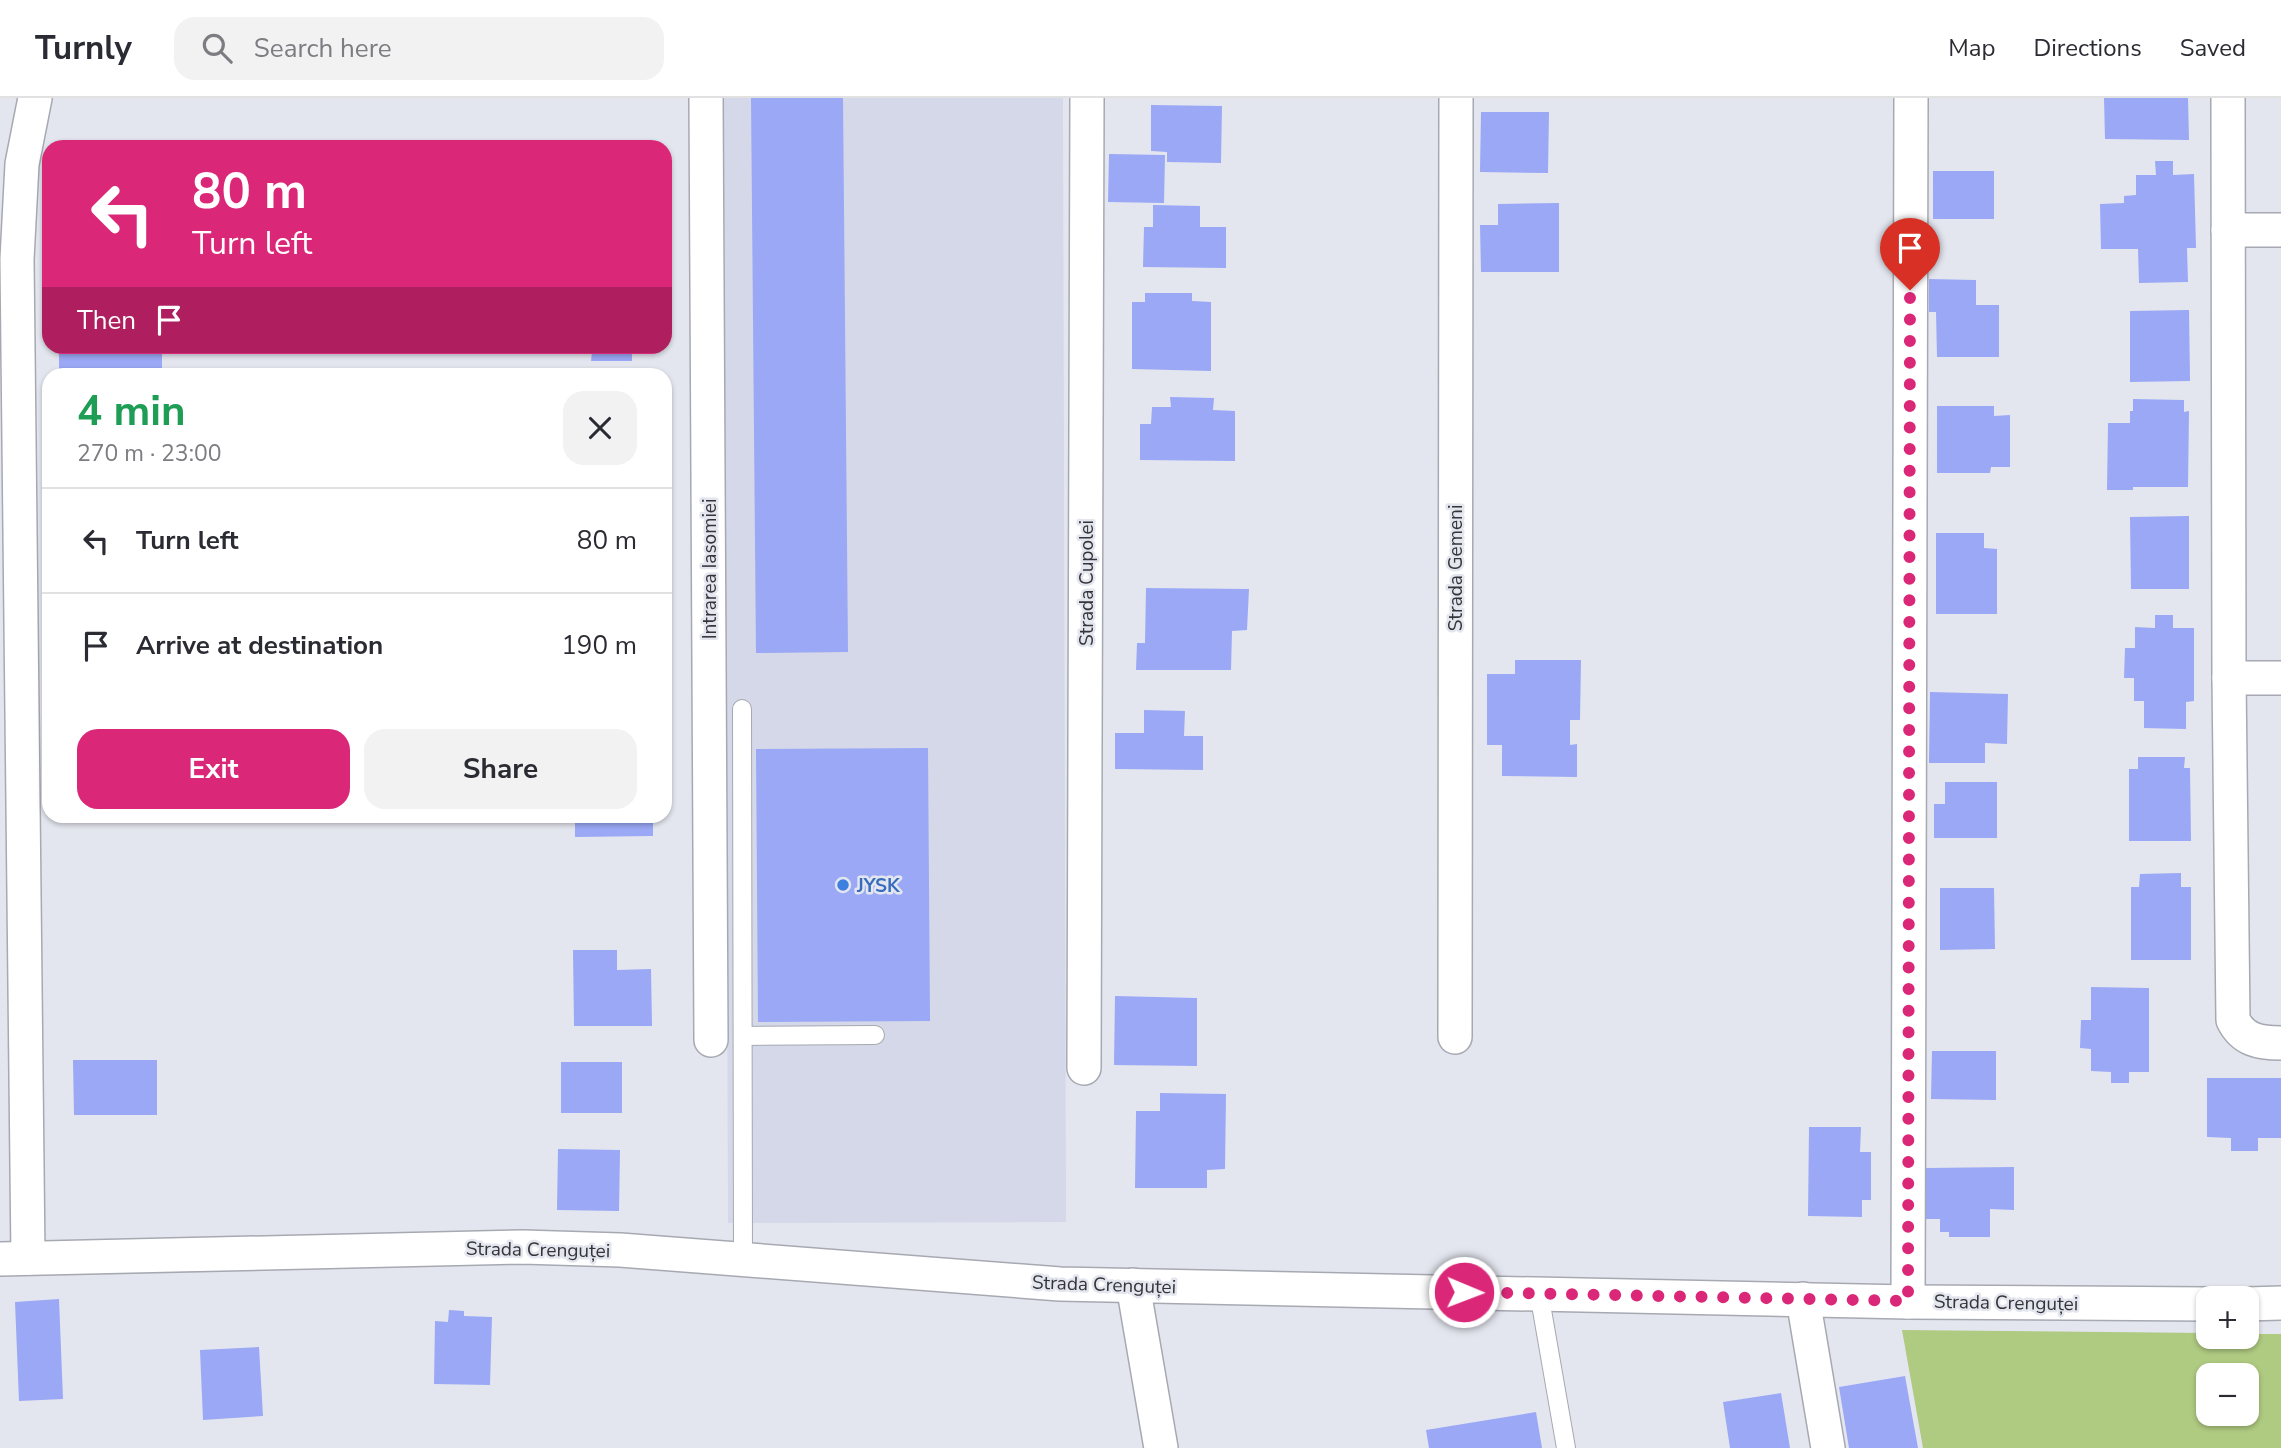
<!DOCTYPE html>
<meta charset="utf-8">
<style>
body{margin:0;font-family:"Nunito Sans",sans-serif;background:#f2f2f3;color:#2b2b33;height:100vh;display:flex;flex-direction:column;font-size:26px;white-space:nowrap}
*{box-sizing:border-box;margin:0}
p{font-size:23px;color:#7c7c81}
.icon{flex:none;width:38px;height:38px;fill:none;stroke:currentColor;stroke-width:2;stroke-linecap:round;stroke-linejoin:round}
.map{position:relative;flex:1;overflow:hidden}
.side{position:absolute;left:42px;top:270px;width:630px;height:455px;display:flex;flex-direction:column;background:#fff;border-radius:21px;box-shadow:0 2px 5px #0004}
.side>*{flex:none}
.banner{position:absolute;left:42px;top:42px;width:630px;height:214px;border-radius:21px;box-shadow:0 2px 5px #0004;background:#db2777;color:#fff;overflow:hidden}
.controls{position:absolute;left:2196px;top:1188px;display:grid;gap:14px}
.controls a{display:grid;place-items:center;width:63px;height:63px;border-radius:14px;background:#fff;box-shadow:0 2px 5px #0004;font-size:35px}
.pin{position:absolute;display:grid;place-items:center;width:60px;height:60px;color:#fff;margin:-72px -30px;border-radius:50% 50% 50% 0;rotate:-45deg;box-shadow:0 0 7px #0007}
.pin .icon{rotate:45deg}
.me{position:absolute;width:77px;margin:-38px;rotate:91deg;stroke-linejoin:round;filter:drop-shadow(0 0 5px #0008)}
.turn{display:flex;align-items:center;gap:24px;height:147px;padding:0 35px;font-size:32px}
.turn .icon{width:91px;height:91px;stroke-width:2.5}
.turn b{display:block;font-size:49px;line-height:60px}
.then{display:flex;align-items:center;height:66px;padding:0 35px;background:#0003;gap:14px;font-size:26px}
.round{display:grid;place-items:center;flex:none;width:74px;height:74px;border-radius:21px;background:#f2f2f3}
.overview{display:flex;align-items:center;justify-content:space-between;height:119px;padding:0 35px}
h1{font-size:42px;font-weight:700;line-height:52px;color:#1e9e55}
.button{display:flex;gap:14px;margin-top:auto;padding:14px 35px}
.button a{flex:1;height:80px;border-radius:21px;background:#db2777;color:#fff;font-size:28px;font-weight:700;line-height:80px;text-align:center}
.button a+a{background:#f2f2f3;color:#2b2b33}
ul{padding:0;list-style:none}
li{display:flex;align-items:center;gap:21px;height:105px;padding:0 35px;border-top:2px solid #e1e1e2}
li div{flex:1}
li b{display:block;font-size:26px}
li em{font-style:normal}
header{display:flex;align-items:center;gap:42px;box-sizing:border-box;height:98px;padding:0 35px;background:#fff;border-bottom:2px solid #e1e1e2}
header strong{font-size:33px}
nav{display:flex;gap:38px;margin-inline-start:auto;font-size:24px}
.search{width:490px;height:63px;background:#f2f2f3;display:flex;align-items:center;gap:18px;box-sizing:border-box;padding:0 24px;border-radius:21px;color:#7c7c81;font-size:26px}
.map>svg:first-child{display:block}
.built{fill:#d4d8e8}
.green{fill:#afca81;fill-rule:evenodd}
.building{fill:#9aa8f5}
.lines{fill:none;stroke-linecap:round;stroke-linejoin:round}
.lane-casing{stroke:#a7a9b2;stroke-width:20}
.street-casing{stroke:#a7a9b2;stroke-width:36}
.lane{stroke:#fff;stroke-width:18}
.street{stroke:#fff;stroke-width:33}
.route{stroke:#db2777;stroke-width:12;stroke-dasharray:0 21.6}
.shop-dot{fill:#3f7fe0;stroke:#e4e6ef;stroke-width:2.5}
.labels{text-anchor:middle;stroke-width:5;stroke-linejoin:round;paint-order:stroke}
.street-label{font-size:19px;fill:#343539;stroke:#e4e6ef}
.shop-label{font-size:19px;font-weight:bold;fill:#366cbe;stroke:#e4e6ef;text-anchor:start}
</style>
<header>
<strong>Turnly</strong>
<div class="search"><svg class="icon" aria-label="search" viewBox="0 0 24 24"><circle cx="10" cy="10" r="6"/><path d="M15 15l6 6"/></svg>Search here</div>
<nav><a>Map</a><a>Directions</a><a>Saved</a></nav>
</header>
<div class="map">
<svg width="2281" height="1350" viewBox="0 0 2281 1350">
<rect width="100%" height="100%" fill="#e4e6ef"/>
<path class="built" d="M724,0H1063L1066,1124L728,1125Z"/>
<path class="green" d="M1902,1232L2208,1235V1239H2247V1236H2281V1350H1923ZM2208,1278H2247V1316H2208Z"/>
<g class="building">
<path d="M751,0H843L848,554L756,555Z"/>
<path d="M2104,0H2188L2189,42L2105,41Z"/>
<path d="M1151,7L1222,8L1221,65L1167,64V54L1151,53Z"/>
<path d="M1481,14H1549L1548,75L1480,74Z"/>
<rect x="547" y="45" width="65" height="4"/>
<path d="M1109,56L1165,57L1164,105L1108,104Z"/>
<path d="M2155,63H2173V77L2194,76L2196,150H2187L2188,184L2139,185L2138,151H2101L2100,106L2124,105V98L2136,97V77H2156Z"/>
<rect x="1933" y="73" width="61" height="48"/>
<path d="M1559,105V174H1481L1480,127H1498V106Z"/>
<path d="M1153,107L1200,108V129H1226V170L1143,169L1144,129H1153Z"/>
<path d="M1929,181L1976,182V207H1999V259H1937L1936,214H1929Z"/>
<path d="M1145,195H1192V203L1211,204V273L1132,271V204H1145Z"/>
<path d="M2189,212L2190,283L2130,284V213Z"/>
<path d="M561,248H632V263H591L592,254H561Z"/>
<path d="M162,251V276H59V252Z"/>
<path d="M1170,299L1214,300L1213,312L1235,313V363L1140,362V326H1151L1152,309H1171Z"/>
<path d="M2133,301L2184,302V314L2189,313L2188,389H2133V392H2107L2108,325H2130V313H2133Z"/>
<path d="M1937,308H1994V318L2010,317V369H1991L1990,375H1937Z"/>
<path d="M2189,418V491H2131L2130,419Z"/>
<path d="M1936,435H1984V450L1997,451V516H1936Z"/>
<path d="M1146,490L1249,491L1247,532L1232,533L1231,572H1136L1137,545H1145Z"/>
<path d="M2155,517H2173V530H2194V603L2186,604V631L2144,630V603H2134V580H2124L2125,550H2135V529L2155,530Z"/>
<path d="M1515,562H1581L1580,622H1570V647L1577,646V679L1502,678V647H1487V576H1515Z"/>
<path d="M1930,594L2008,596L2007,646L1985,645V665H1929Z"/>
<path d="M1144,612L1185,613L1184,638H1203V672L1115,671V635H1144Z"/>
<path d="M928,650L930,923L758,924L756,651Z"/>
<path d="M2138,659H2185L2184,670H2190L2191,743H2129V671H2138Z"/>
<path d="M1945,684H1997V740H1934V706H1945Z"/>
<path d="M575,718H653V738L575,739Z"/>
<path d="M2181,775V789H2191V862H2131V789H2139L2140,776Z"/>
<path d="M1940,790H1994L1995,851L1940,852Z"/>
<path d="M573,852H617V872L651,871L652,928H574Z"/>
<path d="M2091,889L2149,890V974H2129V985H2111V974L2091,973V951L2080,950L2081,922H2091Z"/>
<path d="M1115,898L1197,900V968L1114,967Z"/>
<path d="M1932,953H1996V1002L1931,1001Z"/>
<path d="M73,962H157V1017H74Z"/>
<rect x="561" y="964" width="61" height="51"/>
<path d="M2207,980H2281V1040H2258V1053H2231V1040L2207,1039Z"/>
<path d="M1160,995L1226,996L1225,1071L1207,1072V1090H1135L1136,1013H1160Z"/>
<path d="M1809,1029H1861L1860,1054H1871V1102H1862V1119L1808,1118Z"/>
<path d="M558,1051L620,1052L619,1113L557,1112Z"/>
<path d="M2014,1069V1112L1990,1111V1139H1949V1134H1940V1121H1925V1070Z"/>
<path d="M59,1201L63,1301L19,1303L15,1204Z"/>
<path d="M449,1212L464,1213V1218L492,1219L490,1287L434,1286L435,1223L448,1224Z"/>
<path d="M259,1249L263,1318L203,1322L200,1252Z"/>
<path d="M1905,1278L1918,1350H1849L1839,1289Z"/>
<path d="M1781,1295L1790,1350H1730L1723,1304Z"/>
<path d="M1536,1314L1542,1350H1429L1426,1332Z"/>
</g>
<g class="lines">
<defs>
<g id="lane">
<path d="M742,611L743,1162"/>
<path d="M743,938L875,937"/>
<path d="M1539,1195L1566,1350"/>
</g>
<g id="street">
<path d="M706,0L711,942"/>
<path d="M2228,0L2229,580L2233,922C2243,942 2259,945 2281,945"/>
<path d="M2228,132H2281"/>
<path d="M2229,580H2281"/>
<path d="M1455,939L1456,0"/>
<path d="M1084,970L1087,0"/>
<path d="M28,1160L17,161L22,66L35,0"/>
<path d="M0,1161L523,1149L620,1152L1060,1186L1908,1204L2208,1206"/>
<path d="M1133,1187L1161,1350"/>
<path d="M1803,1201L1828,1350"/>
<path d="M1908,1204L1911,0"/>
<path d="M2247,1206L2281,1205"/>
</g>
</defs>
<use href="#lane" class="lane-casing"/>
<use href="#street" class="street-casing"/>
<use href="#lane" class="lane"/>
<use href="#street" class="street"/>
</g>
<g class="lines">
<path class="route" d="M1464,1194L1908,1203L1910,192"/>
</g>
<circle class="shop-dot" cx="843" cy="787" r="7"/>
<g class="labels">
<g class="street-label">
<text transform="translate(1455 470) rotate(-90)" y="7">Strada Gemeni</text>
<text transform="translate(709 471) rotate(-90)" y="7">Intrarea Iasomiei</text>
<text transform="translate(1086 485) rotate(-90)" y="7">Strada Cupolei</text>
<text transform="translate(538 1151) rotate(1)" y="7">Strada Crenguței</text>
<text transform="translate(1104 1186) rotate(2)" y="7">Strada Crenguței</text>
<text transform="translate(2006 1204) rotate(1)" y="7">Strada Crenguței</text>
</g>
<g class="shop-label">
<text x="857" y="794">JYSK</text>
</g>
</g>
</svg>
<div class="controls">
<a>+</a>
<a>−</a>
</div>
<div class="pin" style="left:1910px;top:192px;background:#d93025"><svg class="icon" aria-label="arrive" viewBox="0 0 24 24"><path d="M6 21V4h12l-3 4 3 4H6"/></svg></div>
<svg class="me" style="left:1464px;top:1194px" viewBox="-20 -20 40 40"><circle r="17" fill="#db2777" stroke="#fff" stroke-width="3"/><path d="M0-11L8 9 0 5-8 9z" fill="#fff"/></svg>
<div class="banner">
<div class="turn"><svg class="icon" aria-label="left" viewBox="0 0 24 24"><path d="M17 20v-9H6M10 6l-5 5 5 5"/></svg><div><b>80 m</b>Turn left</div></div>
<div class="then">Then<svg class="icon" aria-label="arrive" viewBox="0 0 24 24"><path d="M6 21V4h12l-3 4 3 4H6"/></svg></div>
</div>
<section class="side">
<div class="overview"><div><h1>4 min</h1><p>270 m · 23:00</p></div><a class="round"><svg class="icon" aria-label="close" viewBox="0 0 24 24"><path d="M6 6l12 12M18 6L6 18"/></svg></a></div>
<ul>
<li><svg class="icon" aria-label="left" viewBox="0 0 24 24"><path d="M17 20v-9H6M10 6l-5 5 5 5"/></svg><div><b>Turn left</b></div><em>80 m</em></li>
<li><svg class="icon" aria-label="arrive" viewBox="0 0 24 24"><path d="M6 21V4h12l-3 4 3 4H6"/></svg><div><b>Arrive at destination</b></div><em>190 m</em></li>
</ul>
<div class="button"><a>Exit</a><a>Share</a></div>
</section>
</div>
